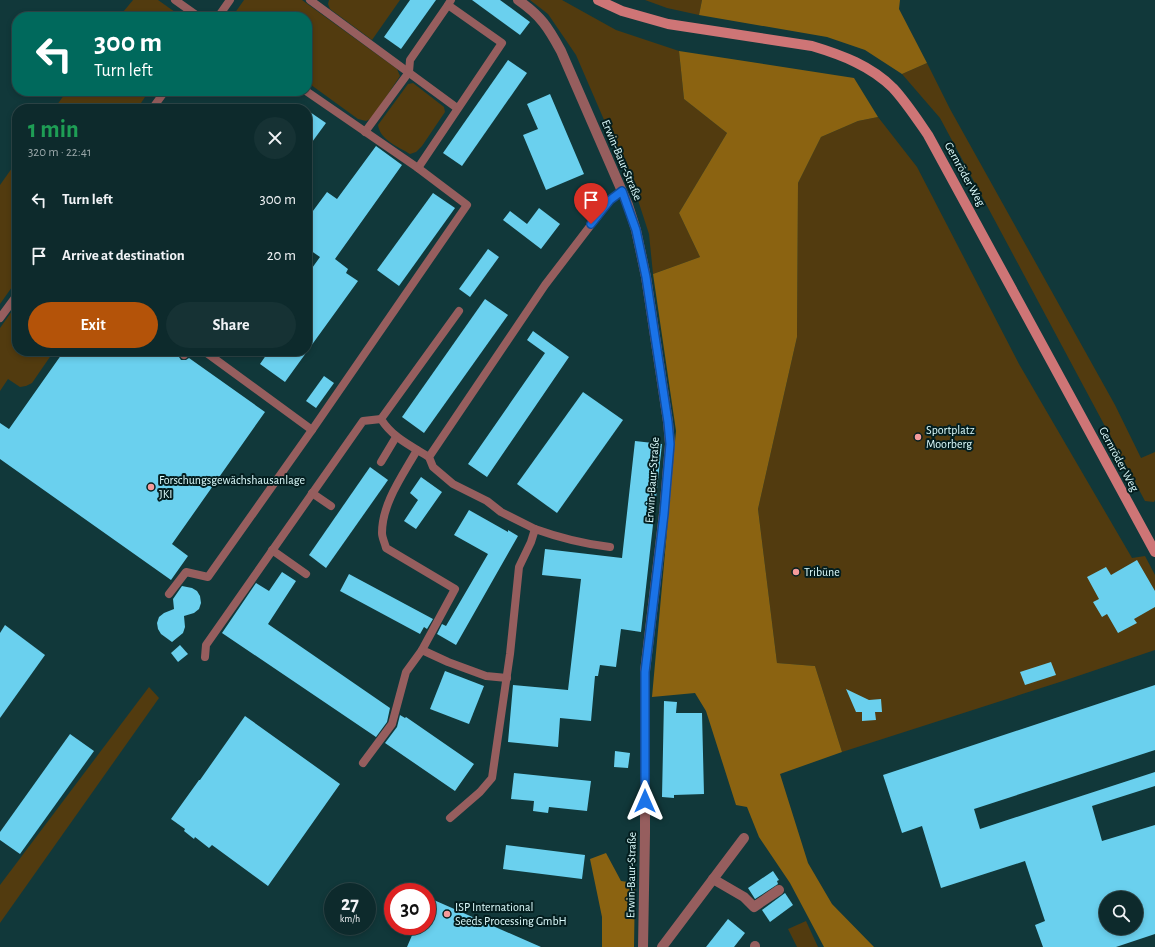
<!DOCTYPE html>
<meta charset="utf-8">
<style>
body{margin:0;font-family:"Alegreya Sans",sans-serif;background:#163234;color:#f1f3f6;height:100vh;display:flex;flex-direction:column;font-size:15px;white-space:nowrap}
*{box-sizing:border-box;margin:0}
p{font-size:13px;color:#9aa7a9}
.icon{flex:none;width:22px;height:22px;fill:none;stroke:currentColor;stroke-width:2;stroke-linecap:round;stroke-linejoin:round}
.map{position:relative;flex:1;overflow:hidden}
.panel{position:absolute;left:12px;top:104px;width:300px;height:252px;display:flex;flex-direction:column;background:#0d2a2c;border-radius:16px;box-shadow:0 2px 6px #0003,0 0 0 1px #2d4648}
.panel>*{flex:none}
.banner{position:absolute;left:12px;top:12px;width:300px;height:84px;border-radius:16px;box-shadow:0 2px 6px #0003,0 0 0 1px #2d4648;background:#00695c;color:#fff;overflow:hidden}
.controls{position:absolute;left:1099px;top:891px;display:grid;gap:8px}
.controls a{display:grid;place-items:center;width:44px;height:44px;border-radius:50%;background:#0d2a2c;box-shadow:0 2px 6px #0003,0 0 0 1px #2d4648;font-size:20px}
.speed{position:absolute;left:324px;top:883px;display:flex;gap:8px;font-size:20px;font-weight:700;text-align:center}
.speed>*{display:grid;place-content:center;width:52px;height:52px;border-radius:50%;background:#0d2a2c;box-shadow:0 2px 6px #0003,0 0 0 1px #2d4648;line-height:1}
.speed small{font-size:10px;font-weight:400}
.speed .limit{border:6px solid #d22;background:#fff;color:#111}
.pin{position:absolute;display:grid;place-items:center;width:34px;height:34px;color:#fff;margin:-41px -17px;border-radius:50% 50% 50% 0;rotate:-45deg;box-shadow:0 0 4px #0007}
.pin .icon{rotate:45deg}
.me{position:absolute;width:44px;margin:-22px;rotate:0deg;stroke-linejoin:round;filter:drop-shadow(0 0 3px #0008)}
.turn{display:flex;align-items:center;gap:14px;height:84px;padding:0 16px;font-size:18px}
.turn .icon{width:52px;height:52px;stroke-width:2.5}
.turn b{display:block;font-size:28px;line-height:34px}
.round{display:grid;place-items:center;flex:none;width:42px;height:42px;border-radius:21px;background:#163234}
.overview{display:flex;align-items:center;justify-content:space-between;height:68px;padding:0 16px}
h1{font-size:24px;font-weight:700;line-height:30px;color:#1e9e55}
.button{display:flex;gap:8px;margin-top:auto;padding:8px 16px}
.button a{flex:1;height:46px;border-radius:24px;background:#b45309;color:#fff;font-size:16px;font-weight:700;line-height:46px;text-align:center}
.button a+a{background:#163234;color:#f1f3f6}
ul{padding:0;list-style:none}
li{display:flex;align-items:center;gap:12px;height:56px;padding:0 16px}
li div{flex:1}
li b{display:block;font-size:15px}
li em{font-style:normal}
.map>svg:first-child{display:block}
.green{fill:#523b0f}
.forest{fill:#8b6311}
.building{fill:#6ad0ee;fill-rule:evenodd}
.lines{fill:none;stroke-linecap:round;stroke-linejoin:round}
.lane{stroke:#965e5e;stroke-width:8}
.street{stroke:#965e5e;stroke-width:10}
.secondary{stroke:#ce7576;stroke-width:10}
.route-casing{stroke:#114b97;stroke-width:10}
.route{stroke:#1a73e8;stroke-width:7}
.poi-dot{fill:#f59b9b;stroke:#041e1f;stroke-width:1.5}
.labels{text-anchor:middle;stroke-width:4;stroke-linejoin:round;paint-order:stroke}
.street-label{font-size:12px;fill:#ddfcfd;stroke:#041e1f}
.poi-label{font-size:12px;fill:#ddfcfd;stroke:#041e1f;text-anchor:start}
</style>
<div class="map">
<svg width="1155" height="947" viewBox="0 0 1155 947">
<rect width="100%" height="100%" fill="#11383a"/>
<g class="green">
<path d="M133,0H158L182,17H119Z"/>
<path d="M244,0H302L397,69L400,76L372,118L366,121L358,119L307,82V17H232Z"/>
<path d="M329,0H400L372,40L330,9L328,4Z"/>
<path d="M530,0H562L616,30L679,51L684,99L727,133L679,213L700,257L653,274L649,234L636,194L576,55L548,14Z"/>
<path d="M645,0H702L699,15L667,8Z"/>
<path d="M927,63L950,109L1115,405L1141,458L1155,452V500L1154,502L1145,501L940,118L902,74Z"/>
<path d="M413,83L444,107L445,112L422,146L416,152L410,154C399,147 380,140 378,125L408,84Z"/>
<path d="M67,91H149L137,109H54Z"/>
<path d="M878,117L917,167L1019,364L1132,558L1145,556L1155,575V650L1063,681L842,752L815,666L777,663L758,509L797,337L798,183L821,137L858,121Z"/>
<path d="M17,161V280L0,304V185Z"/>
<path d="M17,304V351H54L32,383L26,386L20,387L8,379L0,391V328Z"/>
<path d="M149,687L159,698L0,923V885Z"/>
<path d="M806,921L818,947H797L788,929Z"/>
</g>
<g class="forest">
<path d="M702,0H900L899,9L927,63L902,74L865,50L827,37L699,15Z"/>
<path d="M679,51L854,78L878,117L858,121L821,137L798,183L797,337L758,509L777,663L815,666L842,752L780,774L808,863L832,904L874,947H824L790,883L759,837L747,807L736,805L706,711L695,693L652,697L676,431L653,274L700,257L679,213L727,133L684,99Z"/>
<path d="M606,853L621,881L635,883L634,947H602V917L590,859Z"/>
</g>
<g class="building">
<path d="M410,0H436L401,49L384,37Z"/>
<path d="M472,0H500L530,22L520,35Z"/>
<path d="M508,60L527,73L462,166L443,153Z"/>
<path d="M550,94L584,174L546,190L523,135L538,129L527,104Z"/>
<path d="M307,110L326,123L307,149Z"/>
<path d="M376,146L402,165L335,259L348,269L346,273L358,281L285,382L260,364L269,351H307V275L320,257L307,248V219L327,192L337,199Z"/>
<path d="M433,193L455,208L399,286L377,270Z"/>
<path d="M539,208L560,224L541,249L503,220L510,211L527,224Z"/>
<path d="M488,249L499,257L470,297L459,289Z"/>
<path d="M485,299L508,315L424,433L402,417Z"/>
<path d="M533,331L569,357L487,477L468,464L545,353L527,340Z"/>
<path d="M64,351H179V357L181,360H186L189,358L265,412L172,544L188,556L171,580L0,459V423L9,429Z"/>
<path d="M324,376L334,383L316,408L306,401Z"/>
<path d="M583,392L623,420L557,513L517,484Z"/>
<path d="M635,441L662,444L641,632L621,629L616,667L600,665L598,676H595L591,721L560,718L558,747L508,742L513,685L568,690L581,579L542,575L545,549L622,558Z"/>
<path d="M370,467L388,480L326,568L309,555Z"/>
<path d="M421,477L442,492L416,529L404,521L418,500L410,493Z"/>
<path d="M469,510L508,532V530L518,536L456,645L437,634L442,624L446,626L488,554L454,535Z"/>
<path d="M1137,560L1155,591V607L1134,619L1137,623L1118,633L1107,614L1102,617L1093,602L1099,599L1087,577L1106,567L1111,575Z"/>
<path d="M282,572L296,581L268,624L390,708L387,722L376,737L222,633L256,583L269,591Z"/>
<path d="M349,574L433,619L427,629L424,627L420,634L340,591Z"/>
<path d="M182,586L192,588L197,591L200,596L201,603L199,609L194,613L184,616L185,627L183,633L172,642L161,634L158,629L157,623L159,617L164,613L174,609L173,599Z"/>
<path d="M5,625L45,655L0,718V633Z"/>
<path d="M180,645L188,654L178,662L171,653Z"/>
<path d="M1051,662L1056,675L1025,685L1020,672Z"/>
<path d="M445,671L484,686L469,724L430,709Z"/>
<path d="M1155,685V750L974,809L980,829L1155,772V786L1092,806L1102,841L1155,825V934L1116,947H1043L1035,925L1045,921L1025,861L941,888L922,826L902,833L883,775ZM1106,898H1136V928H1106Z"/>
<path d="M846,689L869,700L881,699L882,712H875L876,720L862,721V712H856Z"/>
<path d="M664,701L677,702L676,713H702L704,794L674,795V798L662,797Z"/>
<path d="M400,715L405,718L406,717L474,764L455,791L385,743L397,727Z"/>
<path d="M245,716L340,784L268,886L212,845L209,848L195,837L194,839L184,831L185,829L171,819L199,780H200Z"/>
<path d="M70,734L94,751L20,854L0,840V832Z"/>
<path d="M615,751L630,753L628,768L614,767Z"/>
<path d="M514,773L591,781L587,811L549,807L548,813L533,811L534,801L511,799Z"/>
<path d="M506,845L585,855L582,879L503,869Z"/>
<path d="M773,871L779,880L777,881L778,884L755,899L748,888Z"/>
<path d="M785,893L793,905L770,922L762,910Z"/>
<path d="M427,897L541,947H407L416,926H427Z"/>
<path d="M728,919L745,933L734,947H706Z"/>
</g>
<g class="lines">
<g class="lane">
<path d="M175,0L199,17"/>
<path d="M310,0L457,108"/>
<path d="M218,17L230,0"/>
<path d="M152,109L165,91"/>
<path d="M365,132L409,72L410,60L448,5"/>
<path d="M418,168L502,43L448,5L451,0"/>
<path d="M0,318L17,295"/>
<path d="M204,351L312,430"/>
<path d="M184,355L187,351"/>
<path d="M417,450C403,475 382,503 382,533C382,538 385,543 386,548L455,589L422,650L448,662L486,676L507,678"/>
<path d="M429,457C411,446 392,437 381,419L459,311"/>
<path d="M381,462L396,437"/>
<path d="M312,493L331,506"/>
<path d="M535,529L501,512L487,501L453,484L433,467L429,457L545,285L610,200L622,191"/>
<path d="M272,550L306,574"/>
<path d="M169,594L186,572L208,577L312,430L467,205L418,168L306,91"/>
<path d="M205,657L206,645L363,421L381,419"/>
<path d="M363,763L392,724L406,672L422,650"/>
<path d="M450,818L480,792L492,778L510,654L519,567L531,542L535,529C560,538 584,544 610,547"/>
</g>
<g class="street">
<path d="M518,0C541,16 548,27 561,51L628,205L636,230L646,277L668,422L670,444L664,513L645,671V833L643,947"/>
<path d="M713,879L744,897L754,907L779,890"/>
<path d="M662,947L744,838"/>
<path d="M755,947V946"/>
</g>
<path class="secondary" d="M598,0L622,11L668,24L812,46C842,55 871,66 893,88C906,102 917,119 928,135L1155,552"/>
</g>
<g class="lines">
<defs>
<path id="route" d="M591,224L610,200L622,191L636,230L646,277L668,422L670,444L664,514L645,672V801"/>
</defs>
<use href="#route" class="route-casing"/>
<use href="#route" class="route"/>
</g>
<g class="poi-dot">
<circle cx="918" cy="437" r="4"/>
<circle cx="151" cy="487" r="4"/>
<circle cx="796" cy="572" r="4"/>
<circle cx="447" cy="914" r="4"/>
</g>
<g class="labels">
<g class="street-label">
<text transform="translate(622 160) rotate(67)" y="4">Erwin-Baur-Straße</text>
<text transform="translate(965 174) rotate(61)" y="4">Gernröder Weg</text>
<text transform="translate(1119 459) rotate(62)" y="4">Gernröder Weg</text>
<text transform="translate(652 480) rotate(-86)" y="4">Erwin-Baur-Straße</text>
<text transform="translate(631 875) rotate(-89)" y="4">Erwin-Baur-Straße</text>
</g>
<g class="poi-label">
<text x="926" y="434">Sportplatz<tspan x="926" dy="14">Moorberg</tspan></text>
<text x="159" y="484">Forschungsgewächshausanlage<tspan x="159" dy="14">JKI</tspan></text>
<text x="804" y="576">Tribüne</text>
<text x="455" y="911">ISP International<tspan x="455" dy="14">Seeds Processing GmbH</tspan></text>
</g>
</g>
</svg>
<div class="controls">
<a><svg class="icon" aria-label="search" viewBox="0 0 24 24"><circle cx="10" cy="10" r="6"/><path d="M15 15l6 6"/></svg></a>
</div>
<div class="speed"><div>27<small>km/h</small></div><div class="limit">30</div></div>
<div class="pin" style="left:591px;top:224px;background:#d93025"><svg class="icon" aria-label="arrive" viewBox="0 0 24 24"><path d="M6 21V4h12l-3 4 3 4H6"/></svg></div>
<svg class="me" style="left:645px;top:801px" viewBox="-20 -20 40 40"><path d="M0-17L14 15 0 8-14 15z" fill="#1a73e8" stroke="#fff" stroke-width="4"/></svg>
<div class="banner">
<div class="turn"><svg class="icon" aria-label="left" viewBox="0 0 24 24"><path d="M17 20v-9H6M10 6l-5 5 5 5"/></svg><div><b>300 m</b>Turn left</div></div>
</div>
<section class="panel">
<div class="overview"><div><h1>1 min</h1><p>320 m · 22:41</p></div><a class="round"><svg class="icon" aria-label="close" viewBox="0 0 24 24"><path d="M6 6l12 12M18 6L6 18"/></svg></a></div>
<ul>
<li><svg class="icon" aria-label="left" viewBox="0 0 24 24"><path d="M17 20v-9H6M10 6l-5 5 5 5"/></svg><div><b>Turn left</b></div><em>300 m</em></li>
<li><svg class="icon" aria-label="arrive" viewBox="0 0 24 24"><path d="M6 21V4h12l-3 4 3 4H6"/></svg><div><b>Arrive at destination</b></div><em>20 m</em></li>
</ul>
<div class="button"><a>Exit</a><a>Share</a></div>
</section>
</div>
